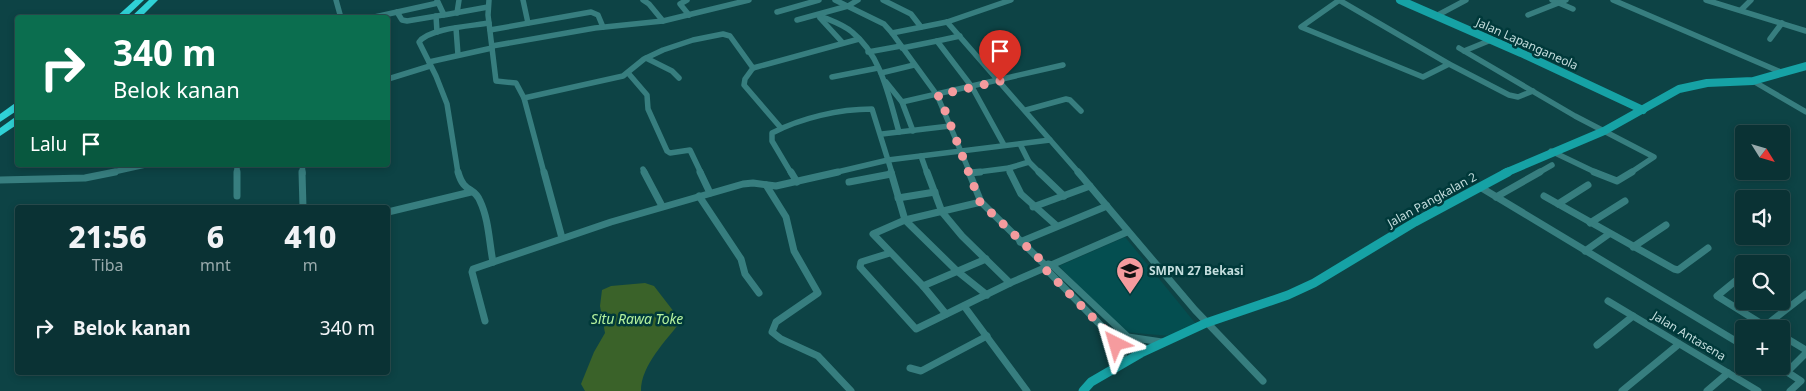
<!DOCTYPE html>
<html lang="id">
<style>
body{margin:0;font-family:"Noto Sans",sans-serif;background:#133a3c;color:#f1f3f6;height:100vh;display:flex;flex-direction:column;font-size:19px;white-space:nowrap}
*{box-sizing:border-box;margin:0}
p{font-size:16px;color:#99aaac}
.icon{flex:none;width:28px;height:28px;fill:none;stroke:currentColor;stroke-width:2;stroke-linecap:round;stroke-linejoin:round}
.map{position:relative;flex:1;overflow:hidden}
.panel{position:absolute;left:15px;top:205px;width:375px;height:170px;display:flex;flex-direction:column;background:#0a3234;border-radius:5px;box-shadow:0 2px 8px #0003,0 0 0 1px #2a4d4f}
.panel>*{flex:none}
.top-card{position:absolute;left:15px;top:15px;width:375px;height:152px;border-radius:5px;box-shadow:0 2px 8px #0003,0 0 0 1px #2a4d4f;background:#0b6e4f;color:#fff;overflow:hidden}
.needle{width:32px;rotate:127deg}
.tools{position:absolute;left:1735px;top:125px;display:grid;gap:10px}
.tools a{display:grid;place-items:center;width:55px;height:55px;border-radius:5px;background:#0a3234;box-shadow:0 2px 8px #0003,0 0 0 1px #2a4d4f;font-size:25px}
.pin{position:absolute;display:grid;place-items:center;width:42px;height:42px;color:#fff;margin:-51px -21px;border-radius:50% 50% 50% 0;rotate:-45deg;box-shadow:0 0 5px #0007}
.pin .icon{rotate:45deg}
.me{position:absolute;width:55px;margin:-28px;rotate:320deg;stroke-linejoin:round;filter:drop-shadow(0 0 4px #0008)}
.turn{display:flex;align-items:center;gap:18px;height:105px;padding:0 15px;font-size:22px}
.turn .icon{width:65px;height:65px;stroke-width:2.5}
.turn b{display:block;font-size:35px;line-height:42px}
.then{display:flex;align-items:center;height:48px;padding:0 15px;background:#0003;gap:10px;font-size:19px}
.eta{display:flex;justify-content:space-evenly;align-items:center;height:85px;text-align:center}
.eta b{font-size:30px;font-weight:800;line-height:35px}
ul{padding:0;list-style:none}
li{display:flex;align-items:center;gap:15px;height:75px;padding:0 15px}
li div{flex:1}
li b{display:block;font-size:19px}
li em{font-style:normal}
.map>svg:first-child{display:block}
.built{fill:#044e50}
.water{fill:#3a6229}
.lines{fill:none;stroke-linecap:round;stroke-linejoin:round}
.street-far1{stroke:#377e7f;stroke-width:5.5}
.street{stroke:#377e7f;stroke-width:7}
.secondary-far1{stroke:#16a2a5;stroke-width:8}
.secondary{stroke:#16a2a5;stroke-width:9}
.highway{fill:#2fd2d6;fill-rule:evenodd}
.route{stroke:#f59b9e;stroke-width:9;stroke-dasharray:0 16.2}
.labels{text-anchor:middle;stroke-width:5;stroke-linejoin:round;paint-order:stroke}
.street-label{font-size:12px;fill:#c4dede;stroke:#00393a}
.poi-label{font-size:12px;font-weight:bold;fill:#c4dede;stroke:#00393a;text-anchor:start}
.water-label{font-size:14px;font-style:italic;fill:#b4f19d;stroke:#00393a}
</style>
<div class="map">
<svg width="1806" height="391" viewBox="0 0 1806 391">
<rect width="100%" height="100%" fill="#0d4345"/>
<path class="built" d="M1125,237L1196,324L1171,336L1123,332L1059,266Z"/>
<path class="water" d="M645,283L654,286L681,321C666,341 641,365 641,391H585L581,384L594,352L605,333L600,306L602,290L611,286Z"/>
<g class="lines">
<g class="street-far1">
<path d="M336,0L341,18"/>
<path d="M437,0L444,15L488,7"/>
<path d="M489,0L488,15L496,81L516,83L524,98L544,173"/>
<path d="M523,0L528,23"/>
<path d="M643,0L649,4L663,21"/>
<path d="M687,0L680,4L689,15"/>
<path d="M835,0L884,24L892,33L937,95L970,173"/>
<path d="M883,0L911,14L921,27"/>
<path d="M1339,0L1449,64L1509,95L1518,97L1533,91"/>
<path d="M1552,0L1573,9"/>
<path d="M1613,0L1783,73"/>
<path d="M1706,0L1806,31"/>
<path d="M1338,1L1301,27L1423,77L1449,64"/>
<path d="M1741,10L1751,0"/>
<path d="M397,12L402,20L407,21L443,15"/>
<path d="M777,12L819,0"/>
<path d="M457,13L459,0"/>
<path d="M818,15C829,20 843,24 852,32C882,56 889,98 899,132"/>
<path d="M1528,15L1566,0"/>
<path d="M436,16L437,32"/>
<path d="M1436,16L1466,0"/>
<path d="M370,18L438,3"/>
<path d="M820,18L842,42"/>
<path d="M797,20L848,6L858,0"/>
<path d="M947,22L1079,173"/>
<path d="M456,28L458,55"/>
<path d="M490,30L591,12L598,15L603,27"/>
<path d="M892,33L947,22L1011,0"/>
<path d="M960,36L937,41L972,87L1004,145"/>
<path d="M1770,39L1782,23"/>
<path d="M492,46L595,28L663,21L749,0"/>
<path d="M902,48L937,41"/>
<path d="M1459,48L1575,116L1654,157L1630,173"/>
<path d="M1464,51L1491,40"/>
<path d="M868,52L901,46"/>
<path d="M646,58L672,71L679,78"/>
<path d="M429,62L492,48"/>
<path d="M753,68L745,79L744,85L781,128"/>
<path d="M881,73L914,65"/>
<path d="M629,74L647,95L648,109L667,151L670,153L690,150L701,173"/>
<path d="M832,77L878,68"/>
<path d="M388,79L430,66"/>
<path d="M1753,81L1806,112"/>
<path d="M886,82L902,102L913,131"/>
<path d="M524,98L623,76L644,59L663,50L693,40L723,34L730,36L753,68L859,39"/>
<path d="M902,102L1063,65"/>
<path d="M1026,110L1066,99L1070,100L1081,111"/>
<path d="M882,134L950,126"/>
<path d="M1020,144L1029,162L1040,173"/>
<path d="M1551,151L1597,173"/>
<path d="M921,156L927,173"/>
<path d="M237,165V173"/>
<path d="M302,165L303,173"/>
<path d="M1009,168L1010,173"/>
<path d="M643,169L645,173"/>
<path d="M109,173L145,165"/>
<path d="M458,173L447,104L436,76L419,42C429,28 472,26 489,23"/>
<path d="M791,173L772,141V133C801,118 839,109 872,109L892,173"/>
<path d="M833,173L888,160L1050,140"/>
<path d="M970,173L1009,168L1029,162"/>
<path d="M1538,173L1552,165"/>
</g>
<g class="street">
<path d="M237,172V196"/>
<path d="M302,172L303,208"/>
<path d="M458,172C464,194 474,186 480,201C489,220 489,242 493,262"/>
<path d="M544,172L562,238"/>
<path d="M644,172L662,206"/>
<path d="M700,172L710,193"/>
<path d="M791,172L797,182"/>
<path d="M891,172L905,220L957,271L987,295"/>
<path d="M927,172L942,212L962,236L1010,283"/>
<path d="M969,172L981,202L1043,263"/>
<path d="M1010,172L1021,194L1057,226"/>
<path d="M1039,172L1064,196"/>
<path d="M1078,172L1195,310L1263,381"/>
<path d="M1594,172L1617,181L1632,172"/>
<path d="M969,173L980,172"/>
<path d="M0,180L85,178L115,172"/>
<path d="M849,182L891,174"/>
<path d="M766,185L786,217L794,251L818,293L776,322L772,332L781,339L818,356L851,391"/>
<path d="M1480,187L1744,346"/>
<path d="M699,196L741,259L745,274L759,293"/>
<path d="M1544,196L1674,269L1678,270L1708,248"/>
<path d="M1496,197L1540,172"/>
<path d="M898,198L935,192"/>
<path d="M1558,204L1588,185"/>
<path d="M1033,207L1090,186"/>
<path d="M388,212L471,192"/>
<path d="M1590,223L1625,201"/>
<path d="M1020,242L1107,206"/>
<path d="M1633,247L1666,225"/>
<path d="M1585,251L1609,234"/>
<path d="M890,253L861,262L860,267L916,329L1010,283L1127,232"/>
<path d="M1048,264L1052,265L1128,337L1162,342"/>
<path d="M1044,267L1116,341L1126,361"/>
<path d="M1744,274L1717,296L1770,329"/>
<path d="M923,286L986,259"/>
<path d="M1608,301L1758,391"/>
<path d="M964,306L1027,391"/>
<path d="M946,314L923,286L873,234L905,220L981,202"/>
<path d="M485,321L472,272L473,269L611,222L743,184L753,183L776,186L838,172"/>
<path d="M1765,326L1806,294"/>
<path d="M1781,335L1806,350"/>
<path d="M1597,345L1633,316"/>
<path d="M1778,366L1801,381L1790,391"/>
<path d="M910,368L921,371L987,336"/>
<path d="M1787,372L1806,353"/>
<path d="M1622,391L1679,344"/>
<path d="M1707,391L1728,373"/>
</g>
<g class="secondary-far1">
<path d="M1400,0L1521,53L1643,110"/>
<path d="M1505,173L1604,131L1679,89L1707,83L1753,81L1806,66"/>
</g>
<path class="secondary" d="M1083,391L1091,382L1141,353L1206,323L1288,295L1314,283L1415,222L1508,172"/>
<g class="highway">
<path d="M135,0H144L125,18H115Z"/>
<path d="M149,0H158L140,18H130Z"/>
<path d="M18,101V110L0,122V114Z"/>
<path d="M18,115V124L0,136V128Z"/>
</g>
</g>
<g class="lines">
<path class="route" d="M1000,81L938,95L946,113L980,202L1043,262L1045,269L1116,341V344"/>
</g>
<defs>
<symbol id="school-pin" viewBox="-11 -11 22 30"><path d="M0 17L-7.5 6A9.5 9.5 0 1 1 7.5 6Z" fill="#f59b9e" stroke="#00393a"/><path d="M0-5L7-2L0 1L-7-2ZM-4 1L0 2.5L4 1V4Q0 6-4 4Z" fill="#111"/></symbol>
</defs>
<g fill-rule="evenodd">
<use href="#school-pin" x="1114" y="255" width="32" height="43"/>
</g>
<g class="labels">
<g class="street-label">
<text transform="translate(1527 44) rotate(24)" y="4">Jalan Lapanganeola</text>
<text transform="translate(1432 200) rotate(-29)" y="4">Jalan Pangkalan 2</text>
<text transform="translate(1689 336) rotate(31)" y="4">Jalan Antasena</text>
</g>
<g class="poi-label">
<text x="1149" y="275">SMPN 27 Bekasi</text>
</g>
<g class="water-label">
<text x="637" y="324">Situ Rawa Toke</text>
</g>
</g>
</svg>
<div class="tools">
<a><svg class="needle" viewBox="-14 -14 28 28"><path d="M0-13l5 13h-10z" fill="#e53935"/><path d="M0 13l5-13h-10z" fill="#99aaac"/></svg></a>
<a><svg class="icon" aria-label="sound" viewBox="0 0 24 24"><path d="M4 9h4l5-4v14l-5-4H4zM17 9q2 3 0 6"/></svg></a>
<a><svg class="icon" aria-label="search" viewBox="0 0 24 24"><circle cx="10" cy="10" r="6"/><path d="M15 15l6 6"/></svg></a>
<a>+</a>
</div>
<div class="pin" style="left:1000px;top:81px;background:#d93025"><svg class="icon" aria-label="arrive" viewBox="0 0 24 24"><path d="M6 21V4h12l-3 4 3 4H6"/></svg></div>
<svg class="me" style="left:1116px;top:344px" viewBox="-20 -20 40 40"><path d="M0-17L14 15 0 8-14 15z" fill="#f59b9e" stroke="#fff" stroke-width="4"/></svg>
<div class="top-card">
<div class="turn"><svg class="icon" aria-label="right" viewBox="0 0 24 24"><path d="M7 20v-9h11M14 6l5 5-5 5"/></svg><div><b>340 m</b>Belok kanan</div></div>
<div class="then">Lalu<svg class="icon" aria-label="arrive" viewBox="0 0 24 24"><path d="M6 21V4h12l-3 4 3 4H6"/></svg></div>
</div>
<section class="panel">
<div class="eta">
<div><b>21:56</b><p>Tiba</p></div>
<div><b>6</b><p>mnt</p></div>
<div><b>410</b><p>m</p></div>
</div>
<ul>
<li><svg class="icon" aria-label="right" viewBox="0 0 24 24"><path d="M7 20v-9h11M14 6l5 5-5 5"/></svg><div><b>Belok kanan</b></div><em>340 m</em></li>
</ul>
</section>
</div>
